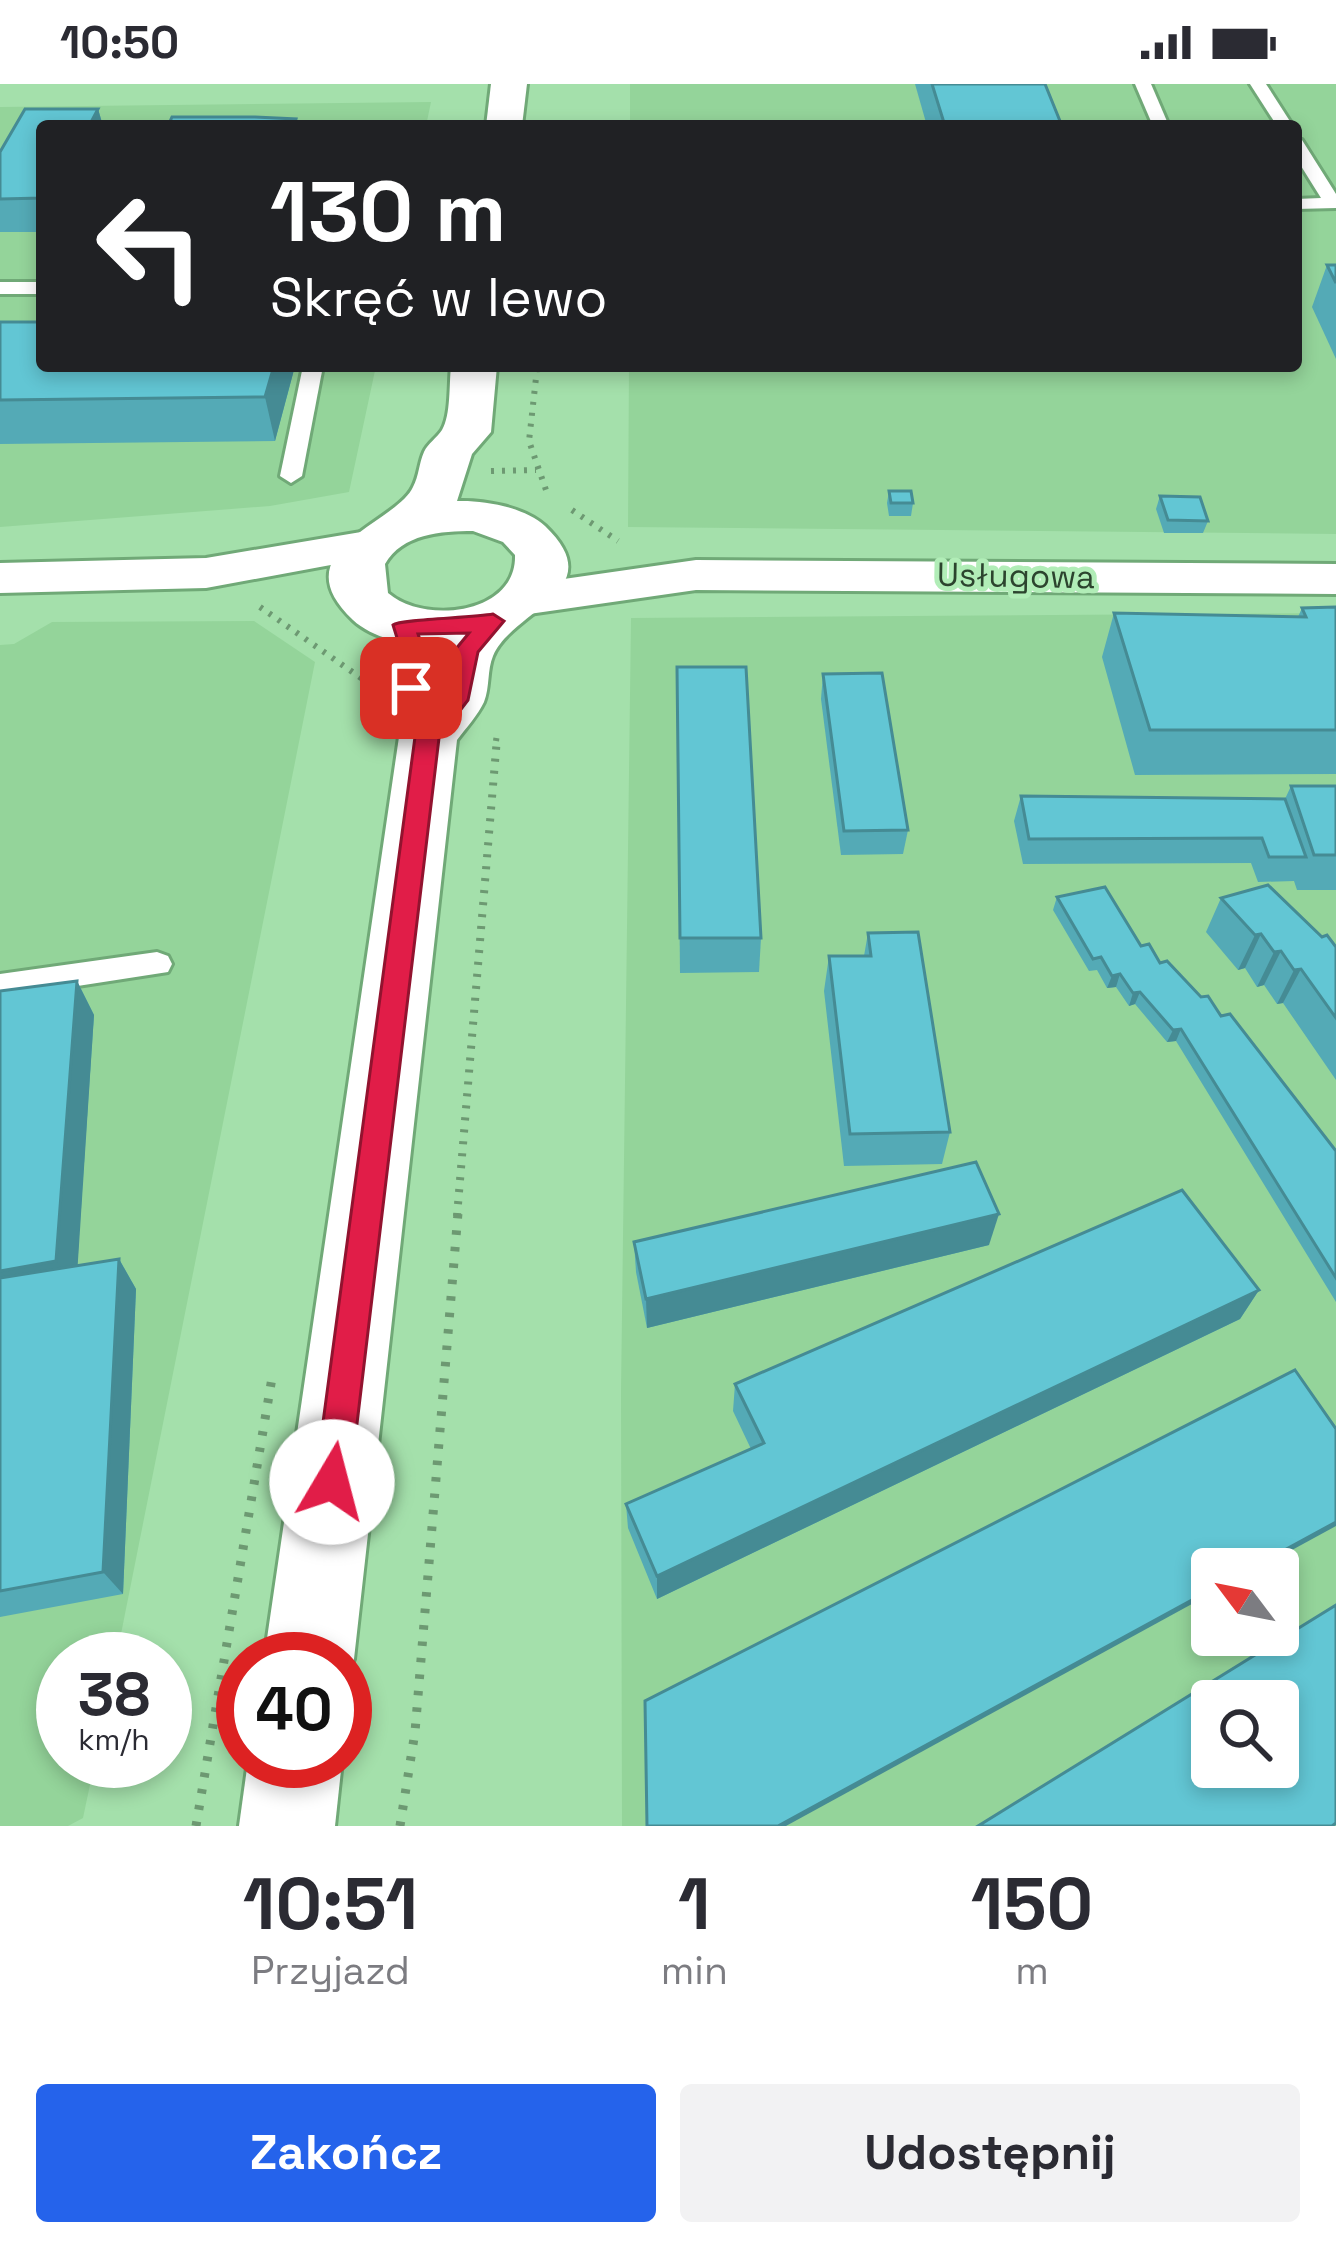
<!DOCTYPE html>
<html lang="pl">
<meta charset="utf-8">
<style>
body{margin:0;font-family:"Space Grotesk",sans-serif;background:#f2f2f3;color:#2b2b33;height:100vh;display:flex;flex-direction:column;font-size:45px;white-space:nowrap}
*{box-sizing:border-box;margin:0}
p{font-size:39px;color:#7c7c81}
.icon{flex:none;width:66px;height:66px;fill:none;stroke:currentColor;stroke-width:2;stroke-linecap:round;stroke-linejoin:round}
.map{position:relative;height:1742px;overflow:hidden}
.drawer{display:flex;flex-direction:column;background:#fff;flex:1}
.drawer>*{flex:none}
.banner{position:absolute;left:36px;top:36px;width:1266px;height:252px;border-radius:12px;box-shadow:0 6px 18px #0003;background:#202124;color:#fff;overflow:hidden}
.needle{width:78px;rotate:302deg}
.controls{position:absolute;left:1191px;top:1464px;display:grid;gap:24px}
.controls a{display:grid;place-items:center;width:108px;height:108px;border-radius:12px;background:#fff;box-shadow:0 6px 18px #0003;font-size:60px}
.speed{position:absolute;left:36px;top:1548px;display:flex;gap:24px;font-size:60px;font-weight:700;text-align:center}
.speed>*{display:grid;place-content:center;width:156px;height:156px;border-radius:50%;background:#fff;box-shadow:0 6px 18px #0003;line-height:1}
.speed small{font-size:30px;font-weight:400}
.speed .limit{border:18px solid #d22;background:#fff;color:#111}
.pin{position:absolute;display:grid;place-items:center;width:102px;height:102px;color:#fff;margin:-51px;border-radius:24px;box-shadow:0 6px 18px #0006}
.me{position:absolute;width:132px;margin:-66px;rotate:8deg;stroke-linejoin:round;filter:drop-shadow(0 0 9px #0008)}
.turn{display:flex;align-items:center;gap:42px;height:252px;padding:0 36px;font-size:54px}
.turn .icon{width:156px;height:156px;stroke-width:2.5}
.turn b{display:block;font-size:84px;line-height:102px}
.eta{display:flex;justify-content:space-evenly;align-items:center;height:204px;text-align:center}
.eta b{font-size:72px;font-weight:800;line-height:84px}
.button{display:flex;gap:24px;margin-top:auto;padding:24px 36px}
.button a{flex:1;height:138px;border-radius:12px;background:#2563eb;color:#fff;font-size:48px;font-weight:800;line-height:138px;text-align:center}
.button a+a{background:#f2f2f3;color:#2b2b33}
.status{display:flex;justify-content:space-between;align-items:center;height:84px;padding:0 60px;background:#fff;direction:ltr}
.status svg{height:33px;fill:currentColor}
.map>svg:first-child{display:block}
.built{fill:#94d49a;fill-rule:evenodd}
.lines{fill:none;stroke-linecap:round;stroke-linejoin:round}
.lane-casing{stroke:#70a977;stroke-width:6}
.street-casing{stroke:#70a977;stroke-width:6}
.secondary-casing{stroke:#70a977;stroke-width:6}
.path-far3{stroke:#6d9972;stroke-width:4.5;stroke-dasharray:1.5 6;stroke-linecap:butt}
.path-far2{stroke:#6d9972;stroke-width:6;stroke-dasharray:3 8;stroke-linecap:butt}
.path-far1{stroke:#6d9972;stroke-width:8;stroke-dasharray:3 9;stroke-linecap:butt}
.path{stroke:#6d9972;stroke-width:9;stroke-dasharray:4.5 12;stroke-linecap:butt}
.lane{fill:#fff;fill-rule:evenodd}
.street{fill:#fff;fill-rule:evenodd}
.secondary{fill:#fff;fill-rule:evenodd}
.wall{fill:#54aab6}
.shaded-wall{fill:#458b94}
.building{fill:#62c6d4;stroke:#458b94;stroke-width:3;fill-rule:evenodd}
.route{fill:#e11d48;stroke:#92132f;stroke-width:3}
.labels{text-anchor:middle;stroke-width:10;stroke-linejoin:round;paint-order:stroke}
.far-street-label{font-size:33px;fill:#2c442e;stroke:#b1edb7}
</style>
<div class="status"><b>10:50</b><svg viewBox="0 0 49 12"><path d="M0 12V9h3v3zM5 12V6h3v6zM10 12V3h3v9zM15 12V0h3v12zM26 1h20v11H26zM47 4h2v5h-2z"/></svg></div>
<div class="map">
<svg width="1336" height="1742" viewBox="0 0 1336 1742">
<rect width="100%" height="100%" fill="#a4e0ab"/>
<g class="built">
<path d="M630,0H1336V450L628,443L629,282H1296V42H630Z"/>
<path d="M431,18L426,42H42V282H376L349,408L270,422L0,443V23Z"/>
<path d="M1336,529V1742H622L621,1308L631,534ZM1212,1485H1278V1551H1212ZM1212,1617H1278V1683H1212Z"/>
<path d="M254,537L315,578L116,1575H63V1677H95L83,1734L68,1742H0V561L14,560L52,538Z"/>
</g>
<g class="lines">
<defs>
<g id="lane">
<path d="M1135,0H1151L1169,42H1153Z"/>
<path d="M1250,0H1266L1293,42H1277Z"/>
<path d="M1296,55L1302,56L1336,110V124L1296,125V115L1321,114L1296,74Z"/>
<rect x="0" y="198" width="42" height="12"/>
<path d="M303,282H323L302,392L291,399L280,392Z"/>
<path d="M157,868L168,872L172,880L168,888L0,914V890Z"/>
</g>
<g id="street">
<path d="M373,446L390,450L396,460L390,470L206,504L0,509V479L206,474Z"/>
<path d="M696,476L1336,480V510L696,506L529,530L512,526L505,515L512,504L529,500Z"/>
</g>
<g id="secondary">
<path d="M491,0H527L522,42H486Z"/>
<path d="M451,282H497L491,348L472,370L457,417C484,416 524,423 545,442C613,507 513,525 493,572C487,586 490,603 484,618C478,631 466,644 457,656L354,1575L345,1598V1575H264L399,653L428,612L441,562C415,564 373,555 353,536C279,466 396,440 413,403C419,392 419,379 424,368C428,359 437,354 442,346C451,331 449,300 451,282ZM473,447L503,458L515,471C517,530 425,541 388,509L385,480C402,450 441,447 473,447Z"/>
<path d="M248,1677H342L335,1742H239Z"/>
</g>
</defs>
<use href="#lane" class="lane-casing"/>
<use href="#street" class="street-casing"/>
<use href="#secondary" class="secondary-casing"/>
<path class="path-far3" d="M536,288L537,282"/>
<g class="path-far2">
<path d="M537,285L529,357L546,406"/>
<path d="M491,387L536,386"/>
<path d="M572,426L618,457"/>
<path d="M260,523L378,606L373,639"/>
<path d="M496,657L497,650"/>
</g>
<path class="path-far1" d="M457,1132L497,654"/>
<g class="path">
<path d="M196,1742L273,1288"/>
<path d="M400,1742L415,1648L458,1129"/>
</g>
<use href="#lane" class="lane"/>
<use href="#street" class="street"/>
<use href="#secondary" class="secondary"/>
</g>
<g class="wall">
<path d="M915,0H1045L1062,42H927Z"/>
<path d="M25,25H98L103,42H42V148H0V68Z"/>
<path d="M1327,181H1336V275L1312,223Z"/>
<path d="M0,238L295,282L275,357L0,360Z"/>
<path d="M889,407L913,419L911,432H889L887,419Z"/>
<path d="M1160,412L1208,437L1203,449H1164L1156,425Z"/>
<path d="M1336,523V690L1135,691L1102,573L1114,529L1298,533L1302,524Z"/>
<path d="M677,583L761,854L759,888L680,889Z"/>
<path d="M823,590L908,746L903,770L841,771L821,615Z"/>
<path d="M1291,702H1336V806H1297L1294,797L1258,798L1251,779L1023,780L1014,737L1021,712L1285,715Z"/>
<path d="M1057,813L1141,862L1221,932L1336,1067V1218L1176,957L1167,958L1135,920L1129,922L1116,903L1107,904L1097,886L1089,887L1053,826Z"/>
<path d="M1221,814L1322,853L1336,863V996L1283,919L1277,920L1264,901L1257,903L1245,884L1238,886L1206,848Z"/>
<path d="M868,849L950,1048L942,1080L844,1082L824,907L829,872H864Z"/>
<path d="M77,897L94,931L77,1182L119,1175L136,1205L123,1510L0,1533V907Z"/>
<path d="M634,1158L989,1161L647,1244L636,1188Z"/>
<path d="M1259,1206L1240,1235L657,1515L628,1444L626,1420L751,1365L733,1327L735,1300Z"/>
</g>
<g class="shaded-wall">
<path d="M98,25L103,42H89Z"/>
<path d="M274,282H295L275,357L265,313Z"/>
<path d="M1261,850L1245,884L1238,886L1255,851Z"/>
<path d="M1281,867L1264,901L1257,903L1274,868Z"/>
<path d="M1301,885L1283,919L1277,920L1294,886Z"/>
<path d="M1120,890L1116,903L1107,904L1112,892Z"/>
<path d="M77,897L94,931L76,1207L0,1220V1187Z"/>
<path d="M1140,908L1135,920L1129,922L1133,909Z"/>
<path d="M1181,945L1176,957L1167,958L1173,946Z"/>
<path d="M999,1130L989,1161L647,1244L646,1215Z"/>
<path d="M119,1175L136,1205L123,1510L103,1488Z"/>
<path d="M1259,1206L1240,1235L657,1515V1492Z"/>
<path d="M1336,1438V1442L1257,1485H1250Z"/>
<path d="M1212,1505V1509L786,1742H778Z"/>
</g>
<g class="building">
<path d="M932,0H1045L1062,42H945Z"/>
<path d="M25,25H98L89,42H42V114L0,115V68Z"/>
<path d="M172,33H255L296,35L294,42L381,41V42H168Z"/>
<path d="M1327,181H1336V199Z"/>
<path d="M0,238H42V282H274L265,313L0,316Z"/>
<path d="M889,407H911L913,419H891Z"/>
<path d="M1160,412L1200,413L1208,437L1168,436Z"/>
<path d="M1336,523V646H1150L1114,529L1306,533L1302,524Z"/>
<path d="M677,583H746L761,854H680Z"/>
<path d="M882,589L908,746L844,747L823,590Z"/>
<path d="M1291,702H1336V771H1314Z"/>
<path d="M1021,712L1285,715L1306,773H1269L1262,754L1029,755Z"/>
<path d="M1268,801L1322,853L1327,851L1336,863V934L1301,885L1294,886L1281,867L1274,868L1261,850L1255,851L1221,814Z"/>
<path d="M1105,803L1141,862L1149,860L1160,879L1167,877L1201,913L1208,912L1221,932L1230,930L1336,1067V1194L1181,945L1173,946L1140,908L1133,909L1120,890L1112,892L1101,873L1093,875L1057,813Z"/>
<path d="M918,848L950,1048L850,1050L829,872H871L868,849Z"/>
<path d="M77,897L56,1177L0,1187V907Z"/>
<path d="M976,1078L999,1130L646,1215L634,1158Z"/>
<path d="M1182,1106L1259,1206L657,1492L626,1420L764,1359L735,1300Z"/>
<path d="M119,1175L103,1488L0,1507V1194Z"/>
<path d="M1295,1286L1336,1345V1438L1250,1485H1212V1505L778,1742H647L645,1617Z"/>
<path d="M1336,1521V1739L1332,1742H978ZM1212,1617H1278V1683H1212Z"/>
</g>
<path class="route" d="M493,530L504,537L478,568L468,616L439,654L350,1398L345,1410L332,1415L320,1410L315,1398L415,653L445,614L455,566L469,549L418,550L425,570L423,604L411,612L400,604L402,570L393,541C400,535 472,534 493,530Z"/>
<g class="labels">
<g class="far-street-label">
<text transform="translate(1016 491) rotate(1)" y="12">Usługowa</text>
</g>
</g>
</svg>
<div class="controls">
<a><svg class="needle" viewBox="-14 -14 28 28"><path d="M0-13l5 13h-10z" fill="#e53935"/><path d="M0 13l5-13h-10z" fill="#7c7c81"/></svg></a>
<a><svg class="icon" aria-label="search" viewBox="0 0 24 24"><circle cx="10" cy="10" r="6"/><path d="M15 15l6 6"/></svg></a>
</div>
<div class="speed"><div>38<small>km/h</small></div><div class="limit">40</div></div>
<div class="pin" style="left:411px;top:604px;background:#d93025"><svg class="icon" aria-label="arrive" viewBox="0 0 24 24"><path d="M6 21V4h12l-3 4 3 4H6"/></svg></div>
<svg class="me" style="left:332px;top:1398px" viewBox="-20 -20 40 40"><circle r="19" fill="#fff"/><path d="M0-13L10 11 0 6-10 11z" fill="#e11d48"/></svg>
<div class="banner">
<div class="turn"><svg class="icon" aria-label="left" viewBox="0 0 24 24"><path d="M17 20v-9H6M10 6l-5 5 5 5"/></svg><div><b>130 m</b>Skręć w lewo</div></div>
</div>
</div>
<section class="drawer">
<div class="eta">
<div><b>10:51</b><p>Przyjazd</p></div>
<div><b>1</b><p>min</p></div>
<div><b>150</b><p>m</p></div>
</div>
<div class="button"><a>Zakończ</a><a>Udostępnij</a></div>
</section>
